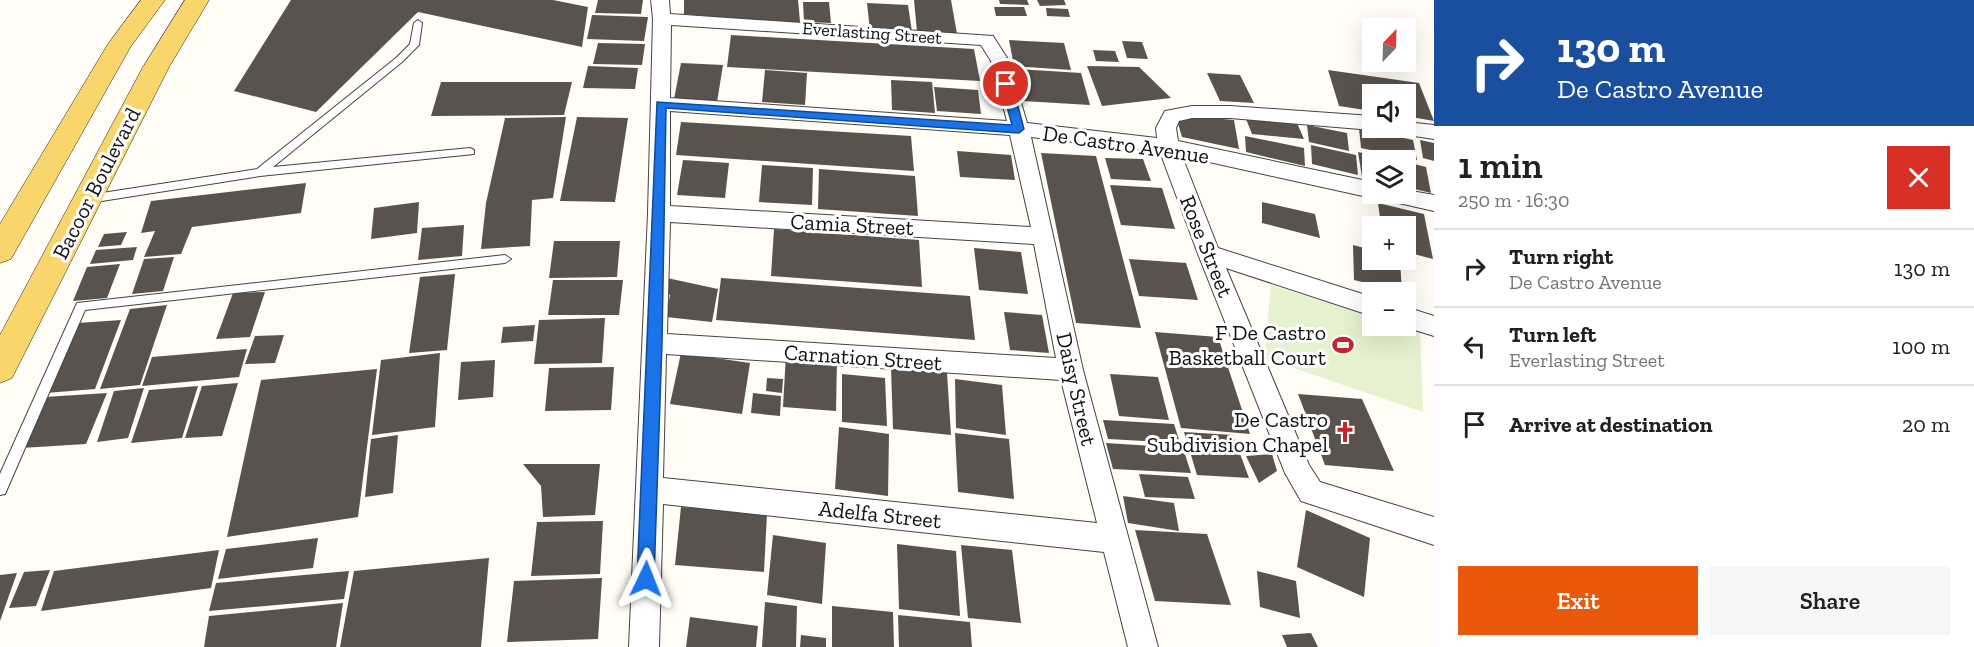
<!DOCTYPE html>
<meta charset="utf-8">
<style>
body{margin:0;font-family:"Zilla Slab",serif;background:#f6f6f6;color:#202124;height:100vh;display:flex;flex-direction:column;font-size:22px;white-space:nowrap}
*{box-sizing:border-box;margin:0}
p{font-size:20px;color:#757577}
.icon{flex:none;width:33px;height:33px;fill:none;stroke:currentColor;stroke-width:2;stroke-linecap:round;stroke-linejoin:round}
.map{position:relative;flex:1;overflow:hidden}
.details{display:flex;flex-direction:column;background:#fff;width:540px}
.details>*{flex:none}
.banner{background:#1a4fa0;color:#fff;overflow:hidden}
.needle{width:39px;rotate:23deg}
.fabs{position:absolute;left:1362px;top:18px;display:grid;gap:12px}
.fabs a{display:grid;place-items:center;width:54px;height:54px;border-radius:0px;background:#fff;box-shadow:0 6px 24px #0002;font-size:30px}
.pin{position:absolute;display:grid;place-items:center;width:51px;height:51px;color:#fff;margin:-26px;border:3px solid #fff;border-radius:50%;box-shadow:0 2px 6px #0007}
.me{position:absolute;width:66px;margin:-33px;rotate:2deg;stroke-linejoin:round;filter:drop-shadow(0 0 4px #0008)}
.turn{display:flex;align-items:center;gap:21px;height:126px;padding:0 24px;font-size:27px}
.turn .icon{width:78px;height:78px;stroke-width:2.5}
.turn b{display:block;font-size:42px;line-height:51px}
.round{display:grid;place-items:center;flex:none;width:63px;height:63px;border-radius:0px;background:#f6f6f6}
.overview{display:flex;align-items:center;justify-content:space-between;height:102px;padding:0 24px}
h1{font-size:36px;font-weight:600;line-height:45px}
.button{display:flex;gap:12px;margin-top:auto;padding:12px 24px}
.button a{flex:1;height:69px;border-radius:0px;background:#ea580c;color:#fff;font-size:24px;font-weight:600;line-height:69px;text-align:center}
.button a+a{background:#f6f6f6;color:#202124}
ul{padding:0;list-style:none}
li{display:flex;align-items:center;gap:18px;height:78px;padding:0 24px;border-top:2px solid #e0e0e0}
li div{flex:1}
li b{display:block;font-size:22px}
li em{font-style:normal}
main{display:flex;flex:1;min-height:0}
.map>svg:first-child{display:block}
.pitch{fill:#e6f2cf}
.building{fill:#5a524d}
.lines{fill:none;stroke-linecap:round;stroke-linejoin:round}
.service-casing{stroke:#444;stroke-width:2}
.minor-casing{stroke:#444;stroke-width:2}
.primary-casing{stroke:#222;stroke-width:1}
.service{fill:#fff;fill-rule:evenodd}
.minor{fill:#fff;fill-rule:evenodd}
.primary{fill:#f9d66b;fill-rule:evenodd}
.route{fill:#1a73e8;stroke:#114b97;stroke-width:1.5}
.labels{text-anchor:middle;stroke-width:6;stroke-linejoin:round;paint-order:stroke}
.far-street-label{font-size:18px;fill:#111;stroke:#fff}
.street-label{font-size:22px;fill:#111;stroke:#fff}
.poi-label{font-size:22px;fill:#111;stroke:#fff;text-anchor:end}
</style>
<main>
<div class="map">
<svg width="1434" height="647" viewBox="0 0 1434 647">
<rect width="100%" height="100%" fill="#fffdf5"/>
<path class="pitch" d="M1271,285L1372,317V326H1400L1420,332L1423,412L1264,358Z"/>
<g class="building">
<path d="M291,0H553L588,7L582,47L418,12L316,112L234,91Z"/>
<path d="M598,0H643L641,14L595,13Z"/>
<path d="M684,0H798L800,22H765L684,14Z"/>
<path d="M914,0H951L957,34L917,32Z"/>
<path d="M999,0H1027L1029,5L1000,4Z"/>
<path d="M1037,0H1064L1066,5L1040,6Z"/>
<path d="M803,2H829L831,23L804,22Z"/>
<path d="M867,3L908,5L912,32L870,31Z"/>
<path d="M994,7H1024L1027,16H996Z"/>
<path d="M1046,8L1068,9L1070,17L1047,16Z"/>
<path d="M592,15L648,17L644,41L587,39Z"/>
<path d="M731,35L974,49L980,81L727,67Z"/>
<path d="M1009,40L1064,43L1071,70L1014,66Z"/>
<path d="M1122,41L1142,42L1148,59L1127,58Z"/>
<path d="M598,43L645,44L642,65L593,64Z"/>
<path d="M1093,50L1115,51L1119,62L1096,61Z"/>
<path d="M681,63L723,65L717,102L674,99Z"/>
<path d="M588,66L638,68L635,89L583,88Z"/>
<path d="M1087,66L1139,67L1171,98L1102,106Z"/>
<path d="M1017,69L1081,73L1090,105L1023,101Z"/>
<path d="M765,70L807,73L805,105L762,102Z"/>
<path d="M1328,70L1419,83L1434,121L1406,116V94H1372V111L1339,106Z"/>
<path d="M1207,73L1240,75L1254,103L1220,101Z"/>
<path d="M891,80L932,82L935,113L892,110Z"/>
<path d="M441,82H572L564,115L431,116Z"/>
<path d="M934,87L978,90L981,114L937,111Z"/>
<path d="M1191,116L1234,120L1239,149L1182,137L1176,117Z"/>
<path d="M566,117L553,198L532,200L530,246L481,249L486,203L505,118Z"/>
<path d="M577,117L628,118L615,202L560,201Z"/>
<path d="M1246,119L1297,123L1304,139L1252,134Z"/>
<path d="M681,122L911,136L914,171L676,155Z"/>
<path d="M1307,125L1347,133L1349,151L1309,142Z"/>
<path d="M1359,128L1413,140L1417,160L1361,148Z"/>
<path d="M1245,136L1304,148L1305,166L1246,152Z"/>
<path d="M1420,140L1434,143V161L1423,158Z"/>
<path d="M1311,145L1356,155L1358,175L1312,164Z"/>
<path d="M957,151L1011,155L1015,180L960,177Z"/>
<path d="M1358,152L1394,160H1372V180L1362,177Z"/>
<path d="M1041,153L1096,156L1141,328L1076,323Z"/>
<path d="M1105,158L1143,159L1151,181L1111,179Z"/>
<path d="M683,160L729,163L725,198L677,195Z"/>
<path d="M1406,162L1426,167L1431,193L1406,187Z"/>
<path d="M762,165L813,168L812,205L759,202Z"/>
<path d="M819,169L915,176L918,216L818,209Z"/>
<path d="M306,183L301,213L192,227L181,254L144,257L155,231L141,233L151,201Z"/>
<path d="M1110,185L1162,188L1175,229L1121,225Z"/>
<path d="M419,202L417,233L371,239L374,208Z"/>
<path d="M1262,202L1315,214L1320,238L1262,223Z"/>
<path d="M1378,203L1424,214L1433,259L1406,252V226H1381Z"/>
<path d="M464,225L462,256L418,260L422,228Z"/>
<path d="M774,229L919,240L922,287L771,276Z"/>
<path d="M127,232L121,245L98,247L104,234Z"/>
<path d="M554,241H620L617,277L549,278Z"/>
<path d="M1353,245L1372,250V260H1400L1402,292L1354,280Z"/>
<path d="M137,247L133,260L90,264L96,250Z"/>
<path d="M974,248L1021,252L1028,294L979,290Z"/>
<path d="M174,257L163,291L132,294L144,259Z"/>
<path d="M1129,259L1186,263L1198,300L1139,296Z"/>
<path d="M120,264L107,298L73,301L87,267Z"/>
<path d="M455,274L447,350L409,353L420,277Z"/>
<path d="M667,278L718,289L712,322L666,317L670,295L664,293Z"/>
<path d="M721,278L970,296L975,340L716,320Z"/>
<path d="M553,280H623L619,315H548Z"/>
<path d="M265,292L250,337L216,339L233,293Z"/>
<path d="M167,305L140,385L100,389L130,309Z"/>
<path d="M1004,312L1042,315L1049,353L1010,350Z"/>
<path d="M605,318L602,363L534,364L539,320Z"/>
<path d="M121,320L95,389L46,393L78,323Z"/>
<path d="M535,325L533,341L501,343L503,327Z"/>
<path d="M1155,332L1218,337L1250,434L1181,428Z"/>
<path d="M284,335L275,363L245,364L255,336Z"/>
<path d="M247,349L239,377L142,386L152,357Z"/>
<path d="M440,353L435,427L372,435L381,360Z"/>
<path d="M681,353L750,363L742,414L670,404Z"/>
<path d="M786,354L837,359L836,411L783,407Z"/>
<path d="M495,360L493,397L458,400L461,362Z"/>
<path d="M614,367L611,410L545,411L549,368Z"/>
<path d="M891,368L947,373L951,435L893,429Z"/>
<path d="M377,369L358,517L227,537L261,380Z"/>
<path d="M842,374L885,378L887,426L842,422Z"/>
<path d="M1110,374L1158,377L1169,420L1119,416Z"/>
<path d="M767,378L783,379L782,393L766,391Z"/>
<path d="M955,379L1002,385L1006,435L956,428Z"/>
<path d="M238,383L222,436L185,438L202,386Z"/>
<path d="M198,386L182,438L131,443L149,390Z"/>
<path d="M144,388L128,438L97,442L114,391Z"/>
<path d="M107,393L86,444L21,448L45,397Z"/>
<path d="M753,393L781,396L780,416L751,413Z"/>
<path d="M1298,394L1362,399L1394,471L1325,465Z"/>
<path d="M1103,420L1174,424L1180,443L1108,439Z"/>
<path d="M839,427L889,434L888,496L835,489Z"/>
<path d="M1184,432L1233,435L1249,478L1197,475Z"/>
<path d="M955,433L1009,439L1014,499L958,492Z"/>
<path d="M398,435L393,493L365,497L371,439Z"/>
<path d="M1106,443L1183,448L1191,473L1113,469Z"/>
<path d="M1272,454L1277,471L1259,483L1246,456Z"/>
<path d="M523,464H600L595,515L543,517L541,486Z"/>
<path d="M1139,474L1188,477L1195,499L1145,497Z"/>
<path d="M1123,496L1174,503L1179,531L1128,523Z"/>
<path d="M681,507L767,513L764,572L675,565Z"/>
<path d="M1306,510L1370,538L1364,597L1297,567Z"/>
<path d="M603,521L600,574L531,576L537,522Z"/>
<path d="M1135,530L1207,534L1231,605L1155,601Z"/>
<path d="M773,535L826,543L822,604L767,595Z"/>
<path d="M318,538L313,568L218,579L226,549Z"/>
<path d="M897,544L956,551L960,616L899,609Z"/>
<path d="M961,545L1012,550L1021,623L968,618Z"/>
<path d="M219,550L211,588L41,611L54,571Z"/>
<path d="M489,558L481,647H340L354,571Z"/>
<path d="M50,570L36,606L9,608L24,572Z"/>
<path d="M349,571L344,599L209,611L216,583Z"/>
<path d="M1257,571L1296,581L1300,618L1260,607Z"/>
<path d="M17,573L0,621V575Z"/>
<path d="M602,578L598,639L507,642L514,581Z"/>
<path d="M765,602L797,606L796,647H762Z"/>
<path d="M343,603L336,647H204L209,616Z"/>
<path d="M832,606L893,612L894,647H832Z"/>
<path d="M898,615L970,622L972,647H899Z"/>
<path d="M690,617L758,626L756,647H686Z"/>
<path d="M1311,633L1318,647H1287L1282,635Z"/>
<path d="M801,635L826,638V647H800Z"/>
</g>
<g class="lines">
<defs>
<g id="service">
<path d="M418,20L422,23L419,45L402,62L273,167L470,148L474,150V154L260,176L89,203L84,199L89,195L257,169L396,58L410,44L414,23Z"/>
<path d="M505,255L511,259L505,263L85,310L5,494L0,495V474L77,303Z"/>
</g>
<g id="minor">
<path d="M651,0H669L670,14L993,36L1009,61L1027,123L1157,138L1156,128L1165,111L1192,106H1230L1372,116V128H1379L1372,130L1230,118H1192L1179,121L1176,128L1178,141L1372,182V194H1406V190L1434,195V211L1381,199L1379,195L1372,198L1182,156L1218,248L1372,297V316L1226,268L1309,465L1320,482L1434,517V545L1301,501L1285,473L1198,254L1160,152L1031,137L1083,370L1158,647H1128L1104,552L663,504L659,647H629L648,213L653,19ZM671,25L981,45L991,61L1007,121L670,98ZM670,111L1010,135L1031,227L670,206ZM670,222L1034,244L1056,358L667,334ZM666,354L1061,380L1097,523L663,478Z"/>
<path d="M1406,122L1434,125V139L1394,133L1391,128H1406Z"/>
<path d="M1406,307L1434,316V336L1402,326H1406Z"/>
</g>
<g id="primary">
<path d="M141,0H165L131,46L11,259L0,263V224L108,44Z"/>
<path d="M185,0H209L169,67L12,378L0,383V335L143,67Z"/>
</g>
</defs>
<use href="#service" class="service-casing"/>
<use href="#minor" class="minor-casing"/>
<use href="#primary" class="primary-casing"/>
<use href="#service" class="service"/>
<use href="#minor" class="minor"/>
<use href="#primary" class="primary"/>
</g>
<path class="route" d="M1006,80L1012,84L1024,129L1019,133L666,108L662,343L654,579L652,585L646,588L640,585L637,579L657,102L1012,125L1001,84Z"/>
<defs>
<symbol id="stadium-bare" viewBox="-9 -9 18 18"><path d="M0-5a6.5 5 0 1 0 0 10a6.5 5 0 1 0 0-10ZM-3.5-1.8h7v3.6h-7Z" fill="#c4262e" stroke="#fff" stroke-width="2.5" paint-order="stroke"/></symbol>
<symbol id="church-bare" viewBox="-9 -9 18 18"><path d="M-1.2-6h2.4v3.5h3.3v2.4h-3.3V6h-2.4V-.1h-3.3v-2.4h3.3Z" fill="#c4262e" stroke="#fff" stroke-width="2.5" paint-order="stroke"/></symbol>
</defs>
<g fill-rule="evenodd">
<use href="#stadium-bare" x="1328" y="330" width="30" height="30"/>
<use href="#church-bare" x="1330" y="417" width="30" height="30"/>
</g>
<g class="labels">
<g class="far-street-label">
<text transform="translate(872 33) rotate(4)" y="6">Everlasting Street</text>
</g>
<g class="street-label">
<text transform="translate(1126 144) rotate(8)" y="8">De Castro Avenue</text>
<text transform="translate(96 183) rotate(-63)" y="8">Bacoor Boulevard</text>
<text transform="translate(852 224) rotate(3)" y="8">Camia Street</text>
<text transform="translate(1207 246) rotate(68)" y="8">Rose Street</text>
<text transform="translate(863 357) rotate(4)" y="8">Carnation Street</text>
<text transform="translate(1077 389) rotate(77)" y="8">Daisy Street</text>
<text transform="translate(880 514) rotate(6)" y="8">Adelfa Street</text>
</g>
<g class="poi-label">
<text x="1326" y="340">F De Castro<tspan x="1326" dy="25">Basketball Court</tspan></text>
<text x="1328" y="427">De Castro<tspan x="1328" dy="25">Subdivision Chapel</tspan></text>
</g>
</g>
</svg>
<div class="fabs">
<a><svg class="needle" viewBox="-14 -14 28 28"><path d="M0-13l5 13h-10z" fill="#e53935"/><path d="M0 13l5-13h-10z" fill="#757577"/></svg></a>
<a><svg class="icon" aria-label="sound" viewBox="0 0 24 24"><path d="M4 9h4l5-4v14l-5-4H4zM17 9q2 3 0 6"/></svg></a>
<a><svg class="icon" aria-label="layers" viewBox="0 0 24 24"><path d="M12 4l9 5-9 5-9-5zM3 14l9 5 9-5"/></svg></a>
<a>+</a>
<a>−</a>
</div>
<div class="pin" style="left:1006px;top:84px;background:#d93025"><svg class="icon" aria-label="arrive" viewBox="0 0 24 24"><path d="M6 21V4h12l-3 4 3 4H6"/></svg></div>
<svg class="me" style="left:646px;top:579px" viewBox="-20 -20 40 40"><path d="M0-17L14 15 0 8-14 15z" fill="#1a73e8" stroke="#fff" stroke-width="4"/></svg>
</div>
<section class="details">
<div class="banner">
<div class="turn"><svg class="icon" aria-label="right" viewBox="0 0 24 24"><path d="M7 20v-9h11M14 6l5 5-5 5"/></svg><div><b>130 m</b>De Castro Avenue</div></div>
</div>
<div class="overview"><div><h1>1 min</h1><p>250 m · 16:30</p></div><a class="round" style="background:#d93025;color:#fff"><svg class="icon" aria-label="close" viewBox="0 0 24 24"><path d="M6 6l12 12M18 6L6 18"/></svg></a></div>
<ul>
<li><svg class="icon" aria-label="right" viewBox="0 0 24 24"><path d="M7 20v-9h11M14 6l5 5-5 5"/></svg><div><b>Turn right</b><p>De Castro Avenue</p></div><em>130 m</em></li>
<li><svg class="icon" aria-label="left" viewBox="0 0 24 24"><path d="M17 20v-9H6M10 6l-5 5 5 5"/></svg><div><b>Turn left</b><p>Everlasting Street</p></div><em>100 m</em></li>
<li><svg class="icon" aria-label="arrive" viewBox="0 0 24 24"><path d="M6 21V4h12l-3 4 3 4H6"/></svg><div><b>Arrive at destination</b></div><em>20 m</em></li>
</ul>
<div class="button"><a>Exit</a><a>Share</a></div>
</section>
</main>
